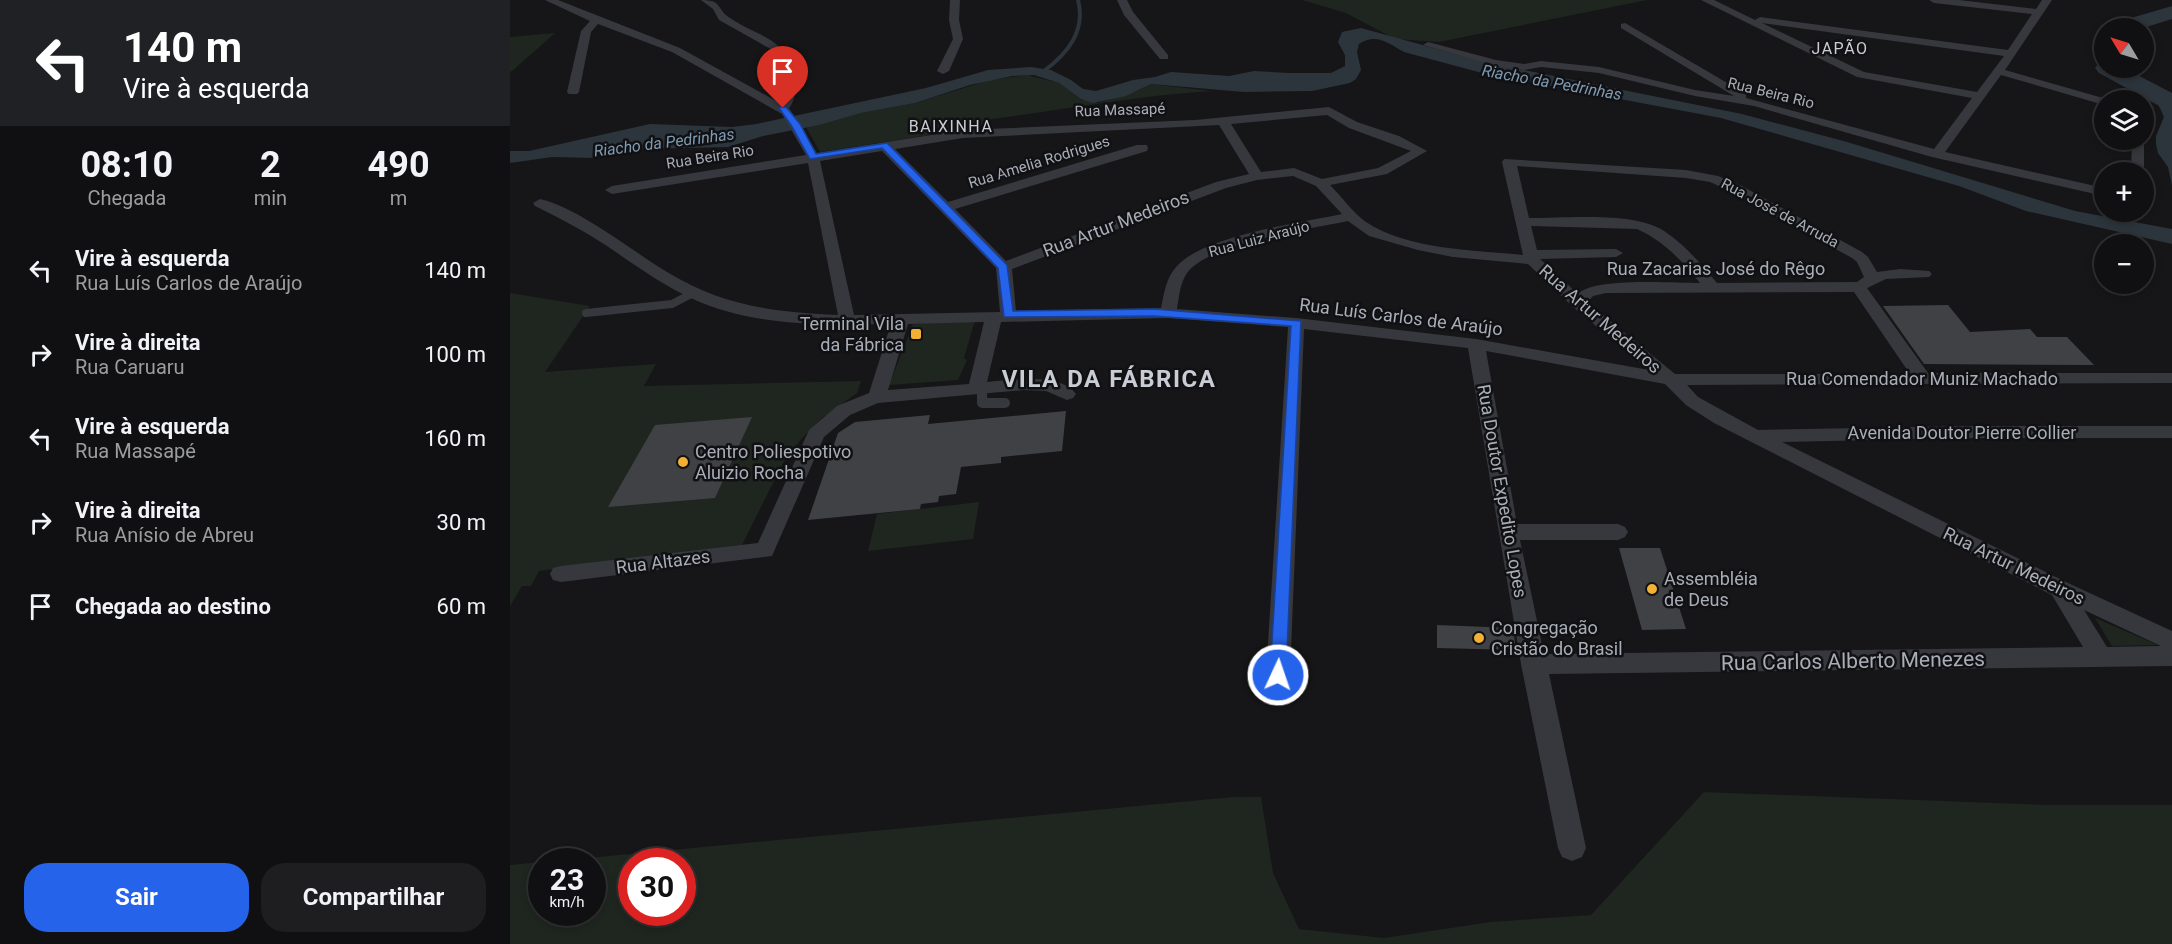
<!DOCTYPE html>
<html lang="pt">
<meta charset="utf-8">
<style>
body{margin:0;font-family:Roboto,sans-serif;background:#1e1e20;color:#f1f3f6;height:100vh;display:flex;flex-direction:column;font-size:22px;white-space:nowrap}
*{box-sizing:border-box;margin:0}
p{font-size:20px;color:#9c9d9f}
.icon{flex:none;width:33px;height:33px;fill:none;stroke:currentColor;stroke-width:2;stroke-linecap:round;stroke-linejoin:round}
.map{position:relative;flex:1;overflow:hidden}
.panel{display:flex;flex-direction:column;background:#101012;width:510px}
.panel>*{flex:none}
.hud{background:#202124;color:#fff;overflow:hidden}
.needle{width:39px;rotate:308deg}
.tools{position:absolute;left:1584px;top:18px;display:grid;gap:12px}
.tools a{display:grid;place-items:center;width:60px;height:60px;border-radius:50%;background:#101012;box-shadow:0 3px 9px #0003,0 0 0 2px #303032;font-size:30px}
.speed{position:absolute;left:18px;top:848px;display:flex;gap:12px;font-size:30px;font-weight:700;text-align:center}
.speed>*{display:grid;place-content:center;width:78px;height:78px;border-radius:50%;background:#101012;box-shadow:0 3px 9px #0003,0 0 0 2px #303032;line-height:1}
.speed small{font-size:15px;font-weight:400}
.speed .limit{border:9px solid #d22;background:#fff;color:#111}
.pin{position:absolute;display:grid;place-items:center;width:51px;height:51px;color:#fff;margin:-62px -26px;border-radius:50% 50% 50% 0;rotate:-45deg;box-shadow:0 0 6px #0007}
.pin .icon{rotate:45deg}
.me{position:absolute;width:66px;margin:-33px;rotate:3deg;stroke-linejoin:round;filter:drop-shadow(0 0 4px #0008)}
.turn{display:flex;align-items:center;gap:21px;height:126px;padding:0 24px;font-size:27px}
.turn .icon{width:78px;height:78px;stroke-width:2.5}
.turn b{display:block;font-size:42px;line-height:51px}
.eta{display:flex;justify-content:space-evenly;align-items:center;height:102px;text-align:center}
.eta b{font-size:36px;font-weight:700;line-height:42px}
.action{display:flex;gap:12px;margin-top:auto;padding:12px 24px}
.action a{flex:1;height:69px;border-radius:24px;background:#2563eb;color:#fff;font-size:24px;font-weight:700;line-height:69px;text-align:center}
.action a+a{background:#1e1e20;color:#f1f3f6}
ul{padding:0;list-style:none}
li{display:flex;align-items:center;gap:18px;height:84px;padding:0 24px}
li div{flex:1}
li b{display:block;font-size:22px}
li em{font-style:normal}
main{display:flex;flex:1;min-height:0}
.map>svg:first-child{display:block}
.green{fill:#1e261f;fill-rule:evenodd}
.water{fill:#2c353c}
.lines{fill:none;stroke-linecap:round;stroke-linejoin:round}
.stream{stroke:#2c353c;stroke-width:4}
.river{fill:#2c353c;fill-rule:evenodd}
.building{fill:#404145}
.service-far1{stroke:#37383d;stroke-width:8}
.service{stroke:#37383d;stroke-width:10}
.minor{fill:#37383d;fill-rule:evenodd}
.route{fill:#2563eb;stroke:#184099;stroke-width:1.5}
.poi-dot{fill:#f2b134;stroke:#111113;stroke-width:2}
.labels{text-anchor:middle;stroke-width:5;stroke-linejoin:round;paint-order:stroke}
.far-street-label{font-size:15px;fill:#a8adb8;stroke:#111113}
.far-neighbourhood-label{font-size:16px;letter-spacing:1.5px;fill:#c9ccd4;stroke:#111113}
.far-water-label{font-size:16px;font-style:italic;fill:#7f9bb3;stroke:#111113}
.street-label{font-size:18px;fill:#a8adb8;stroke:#111113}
.poi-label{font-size:18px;fill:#a8adb8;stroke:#111113;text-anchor:start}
.near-street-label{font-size:21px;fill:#a8adb8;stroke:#111113}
.district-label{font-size:24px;font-weight:bold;letter-spacing:1.5px;fill:#c9ccd4;stroke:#111113}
</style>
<main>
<section class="panel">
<div class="hud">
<div class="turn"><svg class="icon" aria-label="left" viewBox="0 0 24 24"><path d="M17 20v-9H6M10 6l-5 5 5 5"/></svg><div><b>140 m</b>Vire à esquerda</div></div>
</div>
<div class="eta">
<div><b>08:10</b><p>Chegada</p></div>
<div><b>2</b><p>min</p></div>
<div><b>490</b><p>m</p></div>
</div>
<ul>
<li><svg class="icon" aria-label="left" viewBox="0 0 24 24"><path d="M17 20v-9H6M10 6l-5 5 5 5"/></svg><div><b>Vire à esquerda</b><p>Rua Luís Carlos de Araújo</p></div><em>140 m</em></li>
<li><svg class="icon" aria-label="right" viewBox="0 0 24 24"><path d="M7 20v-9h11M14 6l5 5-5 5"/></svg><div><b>Vire à direita</b><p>Rua Caruaru</p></div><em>100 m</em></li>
<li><svg class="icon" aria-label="left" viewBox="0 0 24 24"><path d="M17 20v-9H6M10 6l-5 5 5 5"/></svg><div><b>Vire à esquerda</b><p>Rua Massapé</p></div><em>160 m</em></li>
<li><svg class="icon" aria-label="right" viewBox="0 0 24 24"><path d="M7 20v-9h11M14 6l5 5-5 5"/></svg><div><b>Vire à direita</b><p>Rua Anísio de Abreu</p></div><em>30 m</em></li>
<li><svg class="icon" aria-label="arrive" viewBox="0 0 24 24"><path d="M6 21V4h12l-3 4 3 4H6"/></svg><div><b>Chegada ao destino</b></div><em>60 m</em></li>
</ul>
<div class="action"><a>Sair</a><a>Compartilhar</a></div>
</section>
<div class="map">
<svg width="1662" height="944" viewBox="0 0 1662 944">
<rect width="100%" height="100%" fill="#161618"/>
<g class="green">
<path d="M792,0H1137L929,42L885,39L836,13Z"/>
<path d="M45,33L3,70L0,72V37Z"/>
<path d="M517,75L549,83L571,99L588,103L627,91L641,84L701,91C625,96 551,110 475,120L471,127L310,152L296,127L351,113L405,103L480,80Z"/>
<path d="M0,293L80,306L35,372L146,364L134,386L351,381L347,393L312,418L292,438L274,461L232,545L29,571L21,586H12L0,606Z"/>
<path d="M465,320L454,358L457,360L448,380L379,385L403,324Z"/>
<path d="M469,502L463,539L358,551L367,514Z"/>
<path d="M1585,618L1648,645L1602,646Z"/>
<path d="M1194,792L1536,805H1662V944H0V865L31,862L32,912H82V861H46L723,797H751L763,873L789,929L874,938L981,922L1081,915ZM122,861H172V912H122Z"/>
</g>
<g class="water">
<path d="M851,28L974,62L1232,114L1337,142L1565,211L1662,229V244L1516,211L1449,186L1211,118L972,73L894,52C880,44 866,32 849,44L847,52L851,70L846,79L840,83L802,91L734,92L641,84L616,96L583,103L571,99L549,83L524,75L502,76L460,85L405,103L351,113L309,125L253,136L218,147L129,149L85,158L42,157L0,163V151H19L140,124L222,127L246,124L416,88L478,70L521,67L541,70L561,80L573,89L586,91L623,80L645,77L661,72L719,76L744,71L779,73H821L835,66V55L828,42L832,32Z"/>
<path d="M1592,44L1594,68H1609L1662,103V185L1658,167L1648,153L1646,144V136L1654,117C1652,112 1649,105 1645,101C1627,82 1594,86 1586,57Z"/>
</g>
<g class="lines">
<path class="stream" d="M534,71C558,53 576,31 568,0"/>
<g class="river">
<path d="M1662,6V19L1633,28H1601L1604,23Z"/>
<path d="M1594,61V68H1614L1662,93V111L1653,108L1589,73L1585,68L1589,63Z"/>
</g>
</g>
<g class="building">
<path d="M1438,305L1460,332L1520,329L1527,337H1557L1584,365L1414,364L1373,306Z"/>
<path d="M556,411L552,451L491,457V463L451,467L446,494L429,496L428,502L411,504L410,509L298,520L328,433L345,422L420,415L418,424Z"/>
<path d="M242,417L205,498L98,507L145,425Z"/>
<path d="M1109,548H1150L1176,629L1132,630Z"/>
<path d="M927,625L1003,628L1006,650L927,648Z"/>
</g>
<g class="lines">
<path class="service-far1" d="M76,313L162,304L183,293"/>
<path class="service" d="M472,388V403H495"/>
<g class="minor">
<path d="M35,0H48L170,48L270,103L274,90L270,65L264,51L209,20L203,9L191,0C213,0 206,9 220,18C250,38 277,37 284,78C286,89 286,99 279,108L307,153L453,130L685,120L819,107L847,122L889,136L917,151L877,174L820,185C832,197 843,213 856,222C898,250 965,250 1013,255L992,162L994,159L1176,170L1208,176L1230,185L1352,252L1358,257L1367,272L1390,269L1419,271L1422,274L1419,277L1376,279L1357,288L1418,373H1662V383L1177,385L1188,397L1248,430L1459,426H1662V438H1459L1272,442L1558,583L1662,631V666L1039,674L1076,848L1072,857L1062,861L1052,857L1048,848L1011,664L958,348L794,329L780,675L776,682L768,685L760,682L756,675L778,327L658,318L491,322L477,382C500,380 551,372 566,394L563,398L557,400L536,391L514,390L368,403L340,415L314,437L262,556L51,582L43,580L40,574L43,568L51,566L248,543L299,430L327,406L359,393L381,324C316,325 244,327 183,299C152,285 125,265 97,246C74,231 50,218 25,206L23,203L30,199C69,208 122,251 157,272C213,306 263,312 328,315L298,163L102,194L95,190L102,186L296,155L272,114L162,52L88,24L81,32L69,92L67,94H59L57,92L71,31L80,21ZM817,115L839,128L901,151L868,168L812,179L784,168L751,172L721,124ZM709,125L739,174L706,182L496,261L445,209L637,151L638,148L637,145H627L438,202L385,149L453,138ZM372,151L486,268L490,312L344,315L310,161ZM1007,166L1176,178L1200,182L1220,191L1342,258L1347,262L1354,277L1347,282L1207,283C1190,263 1172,241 1149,228C1118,212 1055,218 1019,218ZM783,176L806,186L832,214C790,223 695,235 667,266C656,277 654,294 651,308L506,311L502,269L716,188L747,180ZM838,221L859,236L908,250L943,257L1018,264L1062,306L1139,370L966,339L786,318L667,309C669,297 670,283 677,273C699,243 801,229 838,221ZM1021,226L1127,229C1154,241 1172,261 1190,283C1165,283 1083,277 1068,294L1030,259L1106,257L1113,253L1106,249L1027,250ZM1344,292L1400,374H1165L1077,302L1083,296L1096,293ZM474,322L459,384L378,390L398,324ZM976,351L1155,384L1176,405L1204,423L1542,595L1573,647L1034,654L1010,540H1108L1115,537L1118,532L1115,527L1108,524H1007ZM1574,610L1651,646L1597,647Z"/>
<path d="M440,0H450L449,20L453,39L439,71L433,74L427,71L443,39L439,20Z"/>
<path d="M607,0H617L623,12L658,55V59H650L614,15Z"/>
<path d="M1191,0H1204L1245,20L1250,17L1498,50L1522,14L1424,3L1419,0H1449L1526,9L1532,0H1542L1495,70L1600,100H1594V105L1491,75L1435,152L1594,188V196L1422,157L1244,106L1185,96L1089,73L1031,67L1014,70L986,66L913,45L918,42L986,60L1014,64L1031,61L1089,67L1185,90L1224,96L1111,28V24L1115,23L1236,94V98L1424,149L1462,98L1347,77ZM1252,23L1494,56L1467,92L1354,72Z"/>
<path d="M1634,139V172H1621L1622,140Z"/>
</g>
</g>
<path class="route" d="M270,107H276L290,124L306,154L377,143L497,265L503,311L644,309L791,321L776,675L774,680L768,682L762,680L760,675L781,326L644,316L494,317L488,268L372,148L300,159L281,125L269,108Z"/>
<g class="poi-dot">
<rect x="400" y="328" width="12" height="12" rx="3"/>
<circle cx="173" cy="462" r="6"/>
<circle cx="1142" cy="589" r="6"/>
<circle cx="969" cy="638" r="6"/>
</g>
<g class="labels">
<g class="far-street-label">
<text transform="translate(1261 93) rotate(14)" y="5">Rua Beira Rio</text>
<text transform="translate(610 110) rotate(-2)" y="5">Rua Massapé</text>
<text transform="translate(200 157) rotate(-9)" y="5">Rua Beira Rio</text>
<text transform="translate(529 162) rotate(-17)" y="5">Rua Amelia Rodrigues</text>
<text transform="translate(1270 213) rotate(28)" y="5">Rua José de Arruda</text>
<text transform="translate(749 239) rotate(-15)" y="5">Rua Luiz Araújo</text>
</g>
<g class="far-neighbourhood-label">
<text x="1330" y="54">JAPÃO</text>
<text x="441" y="132">BAIXINHA</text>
</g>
<g class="far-water-label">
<text transform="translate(1042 82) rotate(10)" y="6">Riacho da Pedrinhas</text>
<text transform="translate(154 142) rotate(-7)" y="6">Riacho da Pedrinhas</text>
</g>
<g class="street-label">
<text transform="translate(606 224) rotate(-21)" y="6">Rua Artur Medeiros</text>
<text x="1206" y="275">Rua Zacarias José do Rêgo</text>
<text transform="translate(891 317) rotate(7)" y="6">Rua Luís Carlos de Araújo</text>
<text transform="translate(1090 319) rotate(41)" y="6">Rua Artur Medeiros</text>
<text x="1412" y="385">Rua Comendador Muniz Machado</text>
<text x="1452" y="439">Avenida Doutor Pierre Collier</text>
<text transform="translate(992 491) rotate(80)" y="6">Rua Doutor Expedito Lopes</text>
<text transform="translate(153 562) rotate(-7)" y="6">Rua Altazes</text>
<text transform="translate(1504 566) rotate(26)" y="6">Rua Artur Medeiros</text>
</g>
<g class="poi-label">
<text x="394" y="330" text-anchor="end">Terminal Vila<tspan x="394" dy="21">da Fábrica</tspan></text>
<text x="185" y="458">Centro Poliespotivo<tspan x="185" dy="21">Aluizio Rocha</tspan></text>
<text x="1154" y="585">Assembléia<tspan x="1154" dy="21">de Deus</tspan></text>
<text x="981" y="634">Congregação<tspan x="981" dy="21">Cristão do Brasil</tspan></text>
</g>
<g class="near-street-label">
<text transform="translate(1343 661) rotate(-1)" y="7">Rua Carlos Alberto Menezes</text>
</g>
<g class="district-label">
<text x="599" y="387">VILA DA FÁBRICA</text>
</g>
</g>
</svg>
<div class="tools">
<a><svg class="needle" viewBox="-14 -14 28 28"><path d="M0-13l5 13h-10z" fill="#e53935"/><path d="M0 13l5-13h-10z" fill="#9c9d9f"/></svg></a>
<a><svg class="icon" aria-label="layers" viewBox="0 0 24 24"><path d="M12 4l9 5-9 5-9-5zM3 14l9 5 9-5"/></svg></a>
<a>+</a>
<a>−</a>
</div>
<div class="speed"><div>23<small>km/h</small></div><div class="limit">30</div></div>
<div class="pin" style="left:273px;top:108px;background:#d93025"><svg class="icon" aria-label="arrive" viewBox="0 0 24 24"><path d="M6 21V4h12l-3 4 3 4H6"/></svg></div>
<svg class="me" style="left:768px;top:675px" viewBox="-20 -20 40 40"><circle r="17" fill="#2563eb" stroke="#fff" stroke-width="3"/><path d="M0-11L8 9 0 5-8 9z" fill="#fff"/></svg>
</div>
</main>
